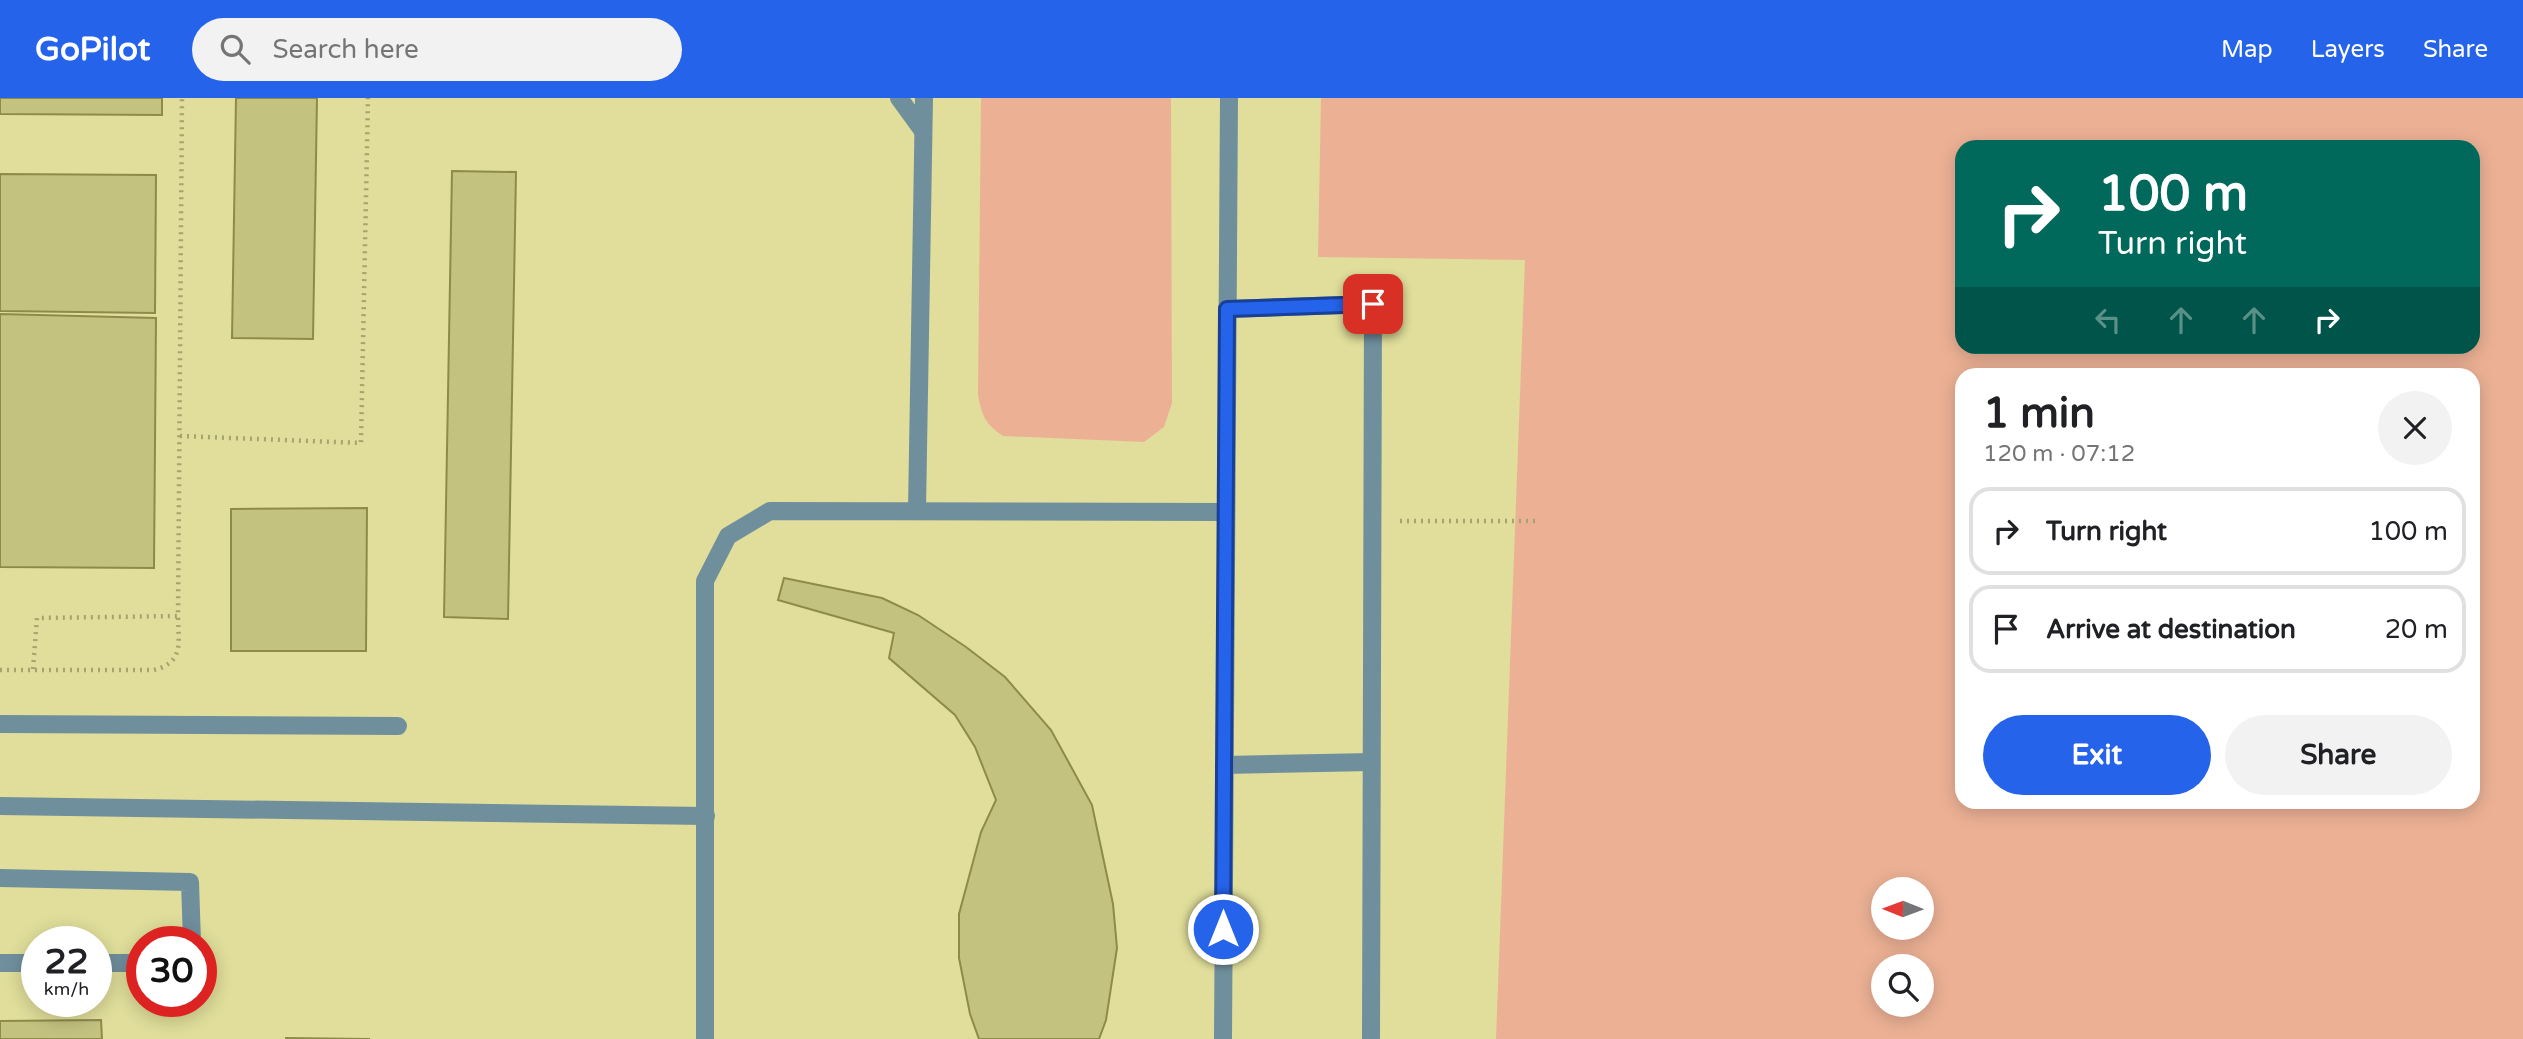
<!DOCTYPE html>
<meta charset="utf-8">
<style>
body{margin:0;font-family:"Varela Round",sans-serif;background:#f2f2f2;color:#202124;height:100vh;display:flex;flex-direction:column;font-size:26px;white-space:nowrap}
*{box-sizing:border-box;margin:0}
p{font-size:23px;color:#757577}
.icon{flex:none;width:38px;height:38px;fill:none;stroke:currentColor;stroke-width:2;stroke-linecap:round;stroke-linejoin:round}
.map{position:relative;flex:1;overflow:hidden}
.drawer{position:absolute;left:1955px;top:270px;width:525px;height:441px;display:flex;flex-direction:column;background:#fff;border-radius:21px;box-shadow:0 4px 18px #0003}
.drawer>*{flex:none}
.top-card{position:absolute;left:1955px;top:42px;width:525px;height:214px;border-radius:21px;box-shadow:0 4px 18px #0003;background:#00695c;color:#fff;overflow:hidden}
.needle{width:46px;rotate:271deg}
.fabs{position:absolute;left:1871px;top:779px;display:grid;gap:14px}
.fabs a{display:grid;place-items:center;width:63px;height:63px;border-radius:50%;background:#fff;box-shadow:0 4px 18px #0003;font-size:35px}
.speed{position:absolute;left:21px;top:828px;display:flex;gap:14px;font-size:35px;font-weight:700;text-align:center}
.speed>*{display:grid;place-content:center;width:91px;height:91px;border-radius:50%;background:#fff;box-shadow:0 4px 18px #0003;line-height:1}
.speed small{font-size:18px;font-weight:400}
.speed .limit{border:10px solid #d22;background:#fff;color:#111}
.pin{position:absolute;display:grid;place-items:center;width:60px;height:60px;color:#fff;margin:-30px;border-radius:14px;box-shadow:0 4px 10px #0006}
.me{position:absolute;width:77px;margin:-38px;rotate:0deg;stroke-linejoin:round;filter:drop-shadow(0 0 5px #0008)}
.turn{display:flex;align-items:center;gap:24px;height:147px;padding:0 28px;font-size:32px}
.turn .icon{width:91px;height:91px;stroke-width:2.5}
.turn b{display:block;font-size:49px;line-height:60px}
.lanes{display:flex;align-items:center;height:66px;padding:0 28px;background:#0003;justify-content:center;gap:35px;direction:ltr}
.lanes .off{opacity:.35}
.round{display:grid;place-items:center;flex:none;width:74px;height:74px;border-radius:37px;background:#f2f2f2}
.overview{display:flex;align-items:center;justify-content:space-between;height:119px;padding:0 28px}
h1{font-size:42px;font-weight:700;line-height:52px}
.action{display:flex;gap:14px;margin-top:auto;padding:14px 28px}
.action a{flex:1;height:80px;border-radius:42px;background:#2563eb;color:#fff;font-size:28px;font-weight:700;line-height:80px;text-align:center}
.action a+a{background:#f2f2f2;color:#202124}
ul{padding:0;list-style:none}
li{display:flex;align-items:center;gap:21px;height:88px;margin:0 14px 10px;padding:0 14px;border:4px solid #e0e0e0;border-radius:21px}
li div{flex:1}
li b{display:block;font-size:26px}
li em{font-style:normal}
header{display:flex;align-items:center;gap:42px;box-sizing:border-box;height:98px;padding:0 35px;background:#2563eb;color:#fff}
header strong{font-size:33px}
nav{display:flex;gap:38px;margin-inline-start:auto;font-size:24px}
.search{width:490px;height:63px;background:#f2f2f2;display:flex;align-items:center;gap:18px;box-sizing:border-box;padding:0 24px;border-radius:38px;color:#757577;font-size:26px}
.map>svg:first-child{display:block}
.green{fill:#ecb195;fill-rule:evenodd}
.building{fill:#c4c27f;stroke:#8e8b4a;stroke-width:2}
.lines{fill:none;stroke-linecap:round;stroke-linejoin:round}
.path{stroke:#a5a36e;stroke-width:4.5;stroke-dasharray:2 5;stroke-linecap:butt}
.minor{stroke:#708f9d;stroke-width:18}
.route-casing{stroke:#184099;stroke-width:18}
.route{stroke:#2563eb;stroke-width:12}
</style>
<header>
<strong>GoPilot</strong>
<div class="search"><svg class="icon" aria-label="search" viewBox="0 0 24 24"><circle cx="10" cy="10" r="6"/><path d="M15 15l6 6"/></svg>Search here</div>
<nav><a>Map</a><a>Layers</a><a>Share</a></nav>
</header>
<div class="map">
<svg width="2523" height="941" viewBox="0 0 2523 941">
<rect width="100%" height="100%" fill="#e0de9a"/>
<g class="green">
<path d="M981,0H1171L1172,305L1164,329L1144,344L1003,338C985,326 982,318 978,297Z"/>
<path d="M1321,0H2523V941H1496L1525,162L1318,159ZM1962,49H2473V248H1962ZM1962,276H2473V704H1962ZM1883,791H1922V830H1883ZM1883,868H1922V906H1883Z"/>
</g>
<g class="building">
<path d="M0,0H162V17L0,16Z"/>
<path d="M236,0H317L313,241L232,240Z"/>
<path d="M452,73L516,74L508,521L444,519Z"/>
<path d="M0,76L156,77L155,215L0,213Z"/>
<path d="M0,216L156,220L154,470L0,469Z"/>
<path d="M367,410L366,553H231V411Z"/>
<path d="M784,480L882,500L918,517L966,549L1005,579L1051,632L1092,707L1113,806L1117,850L1106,922L1099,941H979L970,916L959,860V816L981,734L996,702L975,649L955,617L889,560L894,535L778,502Z"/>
<path d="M101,922L102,941H0V923Z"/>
<path d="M286,940L370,941H286Z"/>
</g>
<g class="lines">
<g class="path">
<path d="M180,338L361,345L368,0"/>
<path d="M1400,423H1536"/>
<path d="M33,571L37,520L178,518L182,0"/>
<path d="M0,572H154C185,564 178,544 178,518"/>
</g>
<g class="minor">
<path d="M899,0L923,33"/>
<path d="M1227,211L1373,206L1371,941"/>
<path d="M917,412L924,0"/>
<path d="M0,626L398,628"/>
<path d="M1224,667L1371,664"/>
<path d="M0,708L706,718"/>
<path d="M0,780L190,784L192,844"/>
<path d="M0,865H37"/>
<path d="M96,865H142"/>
<path d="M705,941V483L728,438L770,413L1226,414"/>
<path d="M1223,941L1229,0"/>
</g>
</g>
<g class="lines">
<defs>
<path id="route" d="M1223,831L1227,211L1373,206"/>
</defs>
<use href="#route" class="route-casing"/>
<use href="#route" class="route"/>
</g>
</svg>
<div class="fabs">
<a><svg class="needle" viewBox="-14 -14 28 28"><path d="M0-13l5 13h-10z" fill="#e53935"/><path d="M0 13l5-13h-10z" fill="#757577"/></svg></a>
<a><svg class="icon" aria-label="search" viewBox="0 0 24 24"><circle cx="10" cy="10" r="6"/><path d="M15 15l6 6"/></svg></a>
</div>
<div class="speed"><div>22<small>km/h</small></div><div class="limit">30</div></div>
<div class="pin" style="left:1373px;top:206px;background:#d93025"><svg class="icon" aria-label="arrive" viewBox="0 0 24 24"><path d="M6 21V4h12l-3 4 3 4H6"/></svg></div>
<svg class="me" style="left:1223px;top:831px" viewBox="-20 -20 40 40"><circle r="17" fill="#2563eb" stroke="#fff" stroke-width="3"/><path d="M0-11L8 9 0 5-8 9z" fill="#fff"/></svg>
<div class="top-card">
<div class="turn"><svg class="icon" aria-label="right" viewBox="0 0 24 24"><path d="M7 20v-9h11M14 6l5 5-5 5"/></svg><div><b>100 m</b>Turn right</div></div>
<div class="lanes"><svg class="icon off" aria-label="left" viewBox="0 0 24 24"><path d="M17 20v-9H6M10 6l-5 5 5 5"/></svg><svg class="icon off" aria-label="ahead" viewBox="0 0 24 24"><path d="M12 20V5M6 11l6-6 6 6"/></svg><svg class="icon off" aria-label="ahead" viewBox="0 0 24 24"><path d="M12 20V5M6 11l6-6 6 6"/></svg><svg class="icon" aria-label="right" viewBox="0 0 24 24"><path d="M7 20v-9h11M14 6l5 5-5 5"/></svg></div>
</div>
<section class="drawer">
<div class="overview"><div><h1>1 min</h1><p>120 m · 07:12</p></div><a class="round"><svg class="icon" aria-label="close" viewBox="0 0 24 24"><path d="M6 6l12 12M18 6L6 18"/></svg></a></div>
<ul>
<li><svg class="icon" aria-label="right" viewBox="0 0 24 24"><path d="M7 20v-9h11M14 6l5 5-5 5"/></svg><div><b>Turn right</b></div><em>100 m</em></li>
<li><svg class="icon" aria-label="arrive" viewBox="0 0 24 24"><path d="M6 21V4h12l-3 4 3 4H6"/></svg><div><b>Arrive at destination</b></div><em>20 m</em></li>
</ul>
<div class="action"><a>Exit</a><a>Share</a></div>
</section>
</div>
